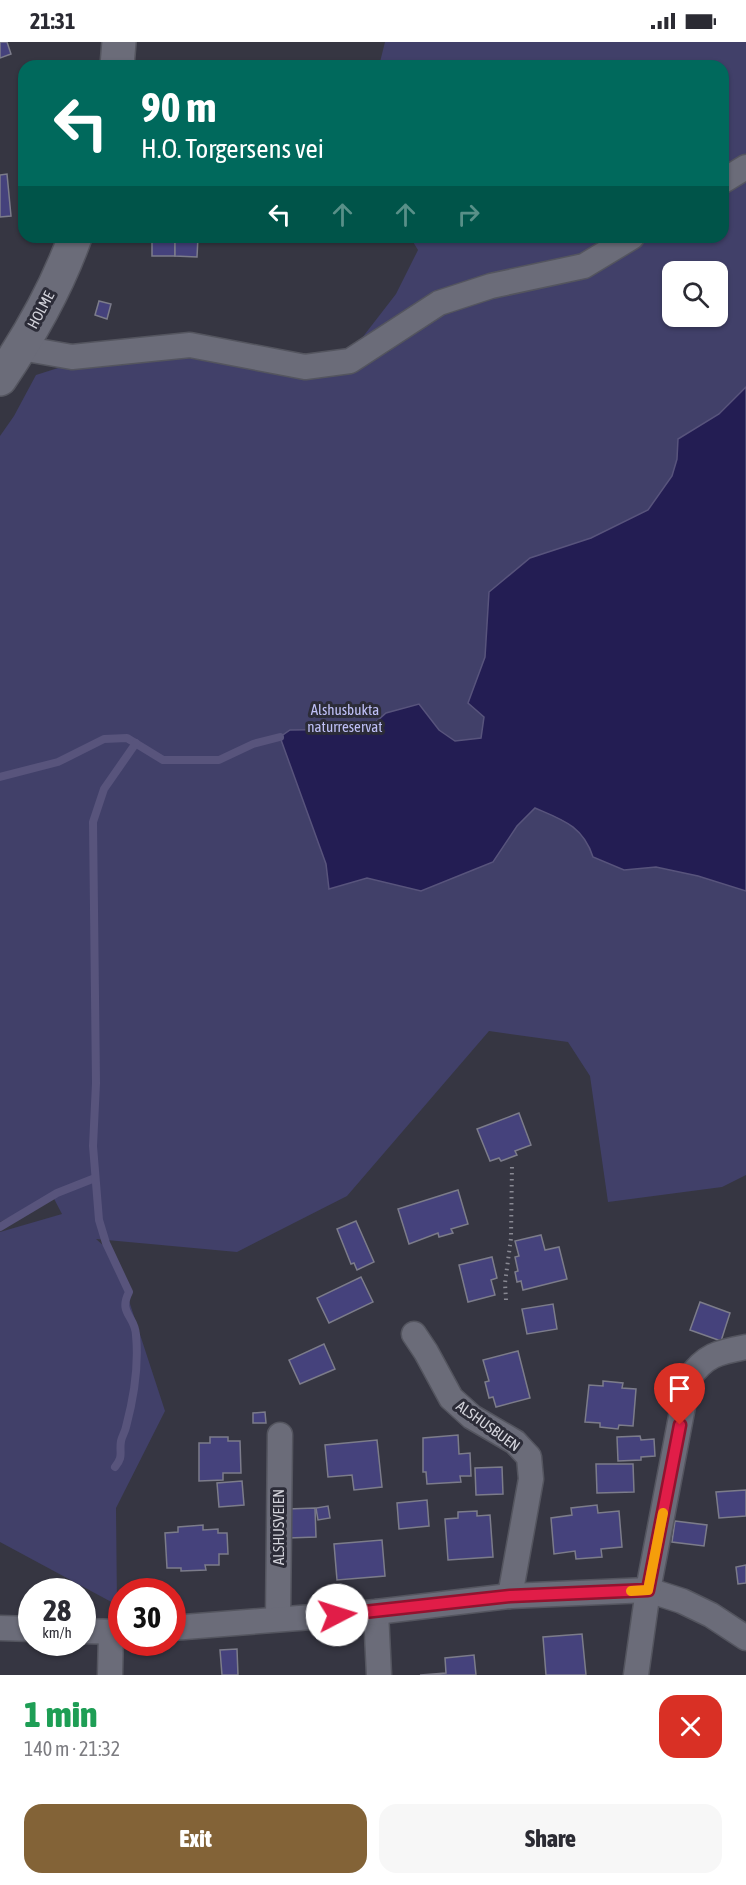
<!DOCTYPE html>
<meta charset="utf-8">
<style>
body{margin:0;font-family:"Asap Condensed",sans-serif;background:#f7f7f7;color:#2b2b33;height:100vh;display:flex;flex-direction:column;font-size:22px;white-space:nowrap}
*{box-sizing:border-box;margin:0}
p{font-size:20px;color:#7c7c81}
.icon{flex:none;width:33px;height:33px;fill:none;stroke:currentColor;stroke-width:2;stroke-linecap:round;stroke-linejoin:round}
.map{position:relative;height:1633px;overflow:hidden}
.details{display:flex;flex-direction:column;background:#fff;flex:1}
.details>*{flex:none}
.hud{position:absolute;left:18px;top:18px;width:711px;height:183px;border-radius:18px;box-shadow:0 2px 4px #0004;background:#00695c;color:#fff;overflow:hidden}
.fabs{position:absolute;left:662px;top:219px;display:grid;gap:12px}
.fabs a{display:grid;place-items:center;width:66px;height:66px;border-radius:12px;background:#fff;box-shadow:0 2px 4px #0004;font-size:30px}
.speed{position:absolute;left:18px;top:1536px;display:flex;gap:12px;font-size:30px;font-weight:700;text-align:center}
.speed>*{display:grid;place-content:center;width:78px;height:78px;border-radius:50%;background:#fff;box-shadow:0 2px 4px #0004;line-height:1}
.speed small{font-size:15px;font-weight:400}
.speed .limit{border:9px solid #d22;background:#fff;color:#111}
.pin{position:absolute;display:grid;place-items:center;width:51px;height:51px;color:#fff;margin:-62px -26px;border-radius:50% 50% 50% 0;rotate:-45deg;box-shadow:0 0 6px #0007}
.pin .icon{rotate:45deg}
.me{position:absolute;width:66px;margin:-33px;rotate:85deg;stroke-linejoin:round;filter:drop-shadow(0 0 4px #0008)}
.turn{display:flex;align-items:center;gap:21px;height:126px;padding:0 24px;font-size:27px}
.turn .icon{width:78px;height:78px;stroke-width:2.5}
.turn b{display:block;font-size:42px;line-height:51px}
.lanes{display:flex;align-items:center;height:57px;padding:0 24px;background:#0003;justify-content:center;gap:30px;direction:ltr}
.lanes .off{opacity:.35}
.round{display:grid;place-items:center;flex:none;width:63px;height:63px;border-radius:18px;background:#f7f7f7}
.summary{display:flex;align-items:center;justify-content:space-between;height:102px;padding:0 24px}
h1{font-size:36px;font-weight:800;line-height:45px;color:#1e9e55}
.cta{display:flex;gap:12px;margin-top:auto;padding:12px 24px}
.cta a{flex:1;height:69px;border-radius:18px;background:#836337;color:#fff;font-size:24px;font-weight:800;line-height:69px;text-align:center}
.cta a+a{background:#f7f7f7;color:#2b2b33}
.status{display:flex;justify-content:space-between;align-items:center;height:42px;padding:0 30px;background:#fff;direction:ltr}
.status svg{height:16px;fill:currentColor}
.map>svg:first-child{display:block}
.green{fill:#414069;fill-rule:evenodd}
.water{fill:#231d53;stroke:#58547c;stroke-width:1.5}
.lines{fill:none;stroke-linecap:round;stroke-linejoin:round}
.stream{stroke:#58547c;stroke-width:8}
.building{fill:#45427c;stroke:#7c7c8a;stroke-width:1.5}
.minor-casing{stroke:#54555f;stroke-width:27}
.secondary-casing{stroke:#54555f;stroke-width:36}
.path{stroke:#888892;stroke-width:4;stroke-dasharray:1.5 4.5;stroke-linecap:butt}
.minor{stroke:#6b6c79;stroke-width:24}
.secondary{stroke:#6b6c79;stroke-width:33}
.route-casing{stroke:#92132f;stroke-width:15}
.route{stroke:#e11d48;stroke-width:10}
.slow{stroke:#f59e0b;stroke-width:10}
.labels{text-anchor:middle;stroke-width:6;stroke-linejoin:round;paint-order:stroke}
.street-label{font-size:15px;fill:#d4d4dc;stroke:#2c2c38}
.park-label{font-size:15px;fill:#bfc0f6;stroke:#2c2c38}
</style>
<div class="status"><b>21:31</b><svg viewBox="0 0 49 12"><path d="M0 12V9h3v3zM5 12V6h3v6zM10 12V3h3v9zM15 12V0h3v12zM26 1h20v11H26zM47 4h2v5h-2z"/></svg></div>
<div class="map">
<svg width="746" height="1633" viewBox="0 0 746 1633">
<rect width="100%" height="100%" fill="#363642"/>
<path class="green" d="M385,0H746V1133L722,1145L608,1160L590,1034L568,1000L489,989L347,1154L237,1210L96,1197L114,1213L165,1369L116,1466L117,1563L0,1500V1190L62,1172L51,1151L42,1159L0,1180V394L14,374L36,333L58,326L188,316L273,331L356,326L390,309L355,305L396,252L418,208L410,195H723V24H379ZM672,230H717V274H672Z"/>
<path class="water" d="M746,345V849L698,834L656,825L624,828L593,815C583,784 563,778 535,766L517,784L493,820L473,828L421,849L367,836L329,847L326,822L280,695L290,688L368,687L386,671L419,662L439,688L455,699L481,696L484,675L468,661L485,615L489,550L530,516L591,496L648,468L672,434L677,417L678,397L719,372Z"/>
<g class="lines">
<g class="stream">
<path d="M0,735L58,720L104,697L127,696L163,718H219L253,702L280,695"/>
<path d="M0,1185L57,1151L95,1136"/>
<path d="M115,1425C124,1414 119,1411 121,1399C122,1394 125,1390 126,1385C134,1355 139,1324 136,1293C135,1273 118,1272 129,1250L106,1201L99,1178L93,1104L96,1041L93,780L104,747L136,701"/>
</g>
</g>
<g class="building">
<path d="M0,0H7L11,12L0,16Z"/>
<path d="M7,132L11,174L0,175V133Z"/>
<rect x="152" y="195" width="23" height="19"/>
<path d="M175,195H198L197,215L175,214Z"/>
<path d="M99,259L111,262L107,277L95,273Z"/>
<path d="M519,1071L531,1103L515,1109L517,1113L501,1119L499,1116L490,1119L477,1087Z"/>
<path d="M458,1148L468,1182L451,1187L453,1191L439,1195L438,1191L409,1202L398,1167Z"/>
<path d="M356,1179L374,1220L357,1228L354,1221L351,1222L337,1187Z"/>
<path d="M541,1193L545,1208L559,1205L567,1237L523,1248L521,1239L517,1240L515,1230L518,1229L515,1215L519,1214L515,1199Z"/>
<path d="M492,1215L497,1236L491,1238L495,1253L468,1260L459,1223Z"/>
<path d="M361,1235L373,1260L329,1281L317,1256Z"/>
<path d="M700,1260L730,1271L721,1299L690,1288Z"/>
<path d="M553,1262L557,1287L527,1292L522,1267Z"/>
<path d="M324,1302L335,1327L300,1342L289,1318Z"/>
<path d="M518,1309L530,1356L496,1365L493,1355L489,1356L485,1340L489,1339L483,1318Z"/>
<path d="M603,1339L623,1341L622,1346L636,1347L633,1384L619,1383L618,1387L600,1385V1381L585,1380L589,1343L603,1344Z"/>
<path d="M265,1370L266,1381H253V1371Z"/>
<path d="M458,1393L459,1412L470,1411L471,1434H460L461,1440L427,1442L426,1430H423V1396Z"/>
<path d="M640,1394L641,1398L654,1397L655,1414L641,1415V1418L618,1419L617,1395Z"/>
<path d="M210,1395H228V1399H240L241,1431H223V1438L199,1439V1401H210Z"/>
<path d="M377,1398L382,1445L354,1448L352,1433L328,1435L325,1403Z"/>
<path d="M596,1422H633L634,1450L597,1451Z"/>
<path d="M502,1425L503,1452L476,1453L475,1426Z"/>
<path d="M242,1439L244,1463L219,1465L217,1441Z"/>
<path d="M746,1448V1474L719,1476L716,1450Z"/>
<path d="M427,1458L429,1484L399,1487L397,1461Z"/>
<path d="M597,1463L598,1471L619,1469L622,1505L601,1507L602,1515L576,1517L575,1509L554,1512L551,1476L572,1473L571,1466Z"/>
<path d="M328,1464L330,1476L318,1478L316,1466Z"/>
<path d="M315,1466L316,1495L288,1496L287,1467Z"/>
<path d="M477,1469V1474L490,1473L493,1515L448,1518L445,1477L458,1476V1470Z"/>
<path d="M675,1479L707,1483L704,1504L672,1500Z"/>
<path d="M203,1483V1488L218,1487V1491H227L228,1512H219V1523H205L206,1528L181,1529V1526H167L165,1491L178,1490V1485Z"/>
<path d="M382,1498L385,1534L337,1538L334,1502Z"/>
<path d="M746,1523V1541L738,1542L736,1525Z"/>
<path d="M582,1592L586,1633H546L543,1595Z"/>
<path d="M237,1607L238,1633H222L220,1608Z"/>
<path d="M474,1613L476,1633H420L446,1631L445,1616Z"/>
</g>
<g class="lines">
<defs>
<g id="minor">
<path d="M723,139L746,125"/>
<path d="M21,306L72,315L190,303L305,325L350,319L439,261L491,244L584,224L632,195"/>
<path d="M414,1292L426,1310L451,1356L472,1375L515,1400L529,1415L531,1437L510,1554"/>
<path d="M376,1570L379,1633"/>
<path d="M278,1577L280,1393"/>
<path d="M0,1586L32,1587"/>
<path d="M172,1586L376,1570L510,1554L648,1548L682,1559L711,1573L746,1596"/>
<path d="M82,1589L122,1590"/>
<path d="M110,1633L111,1591"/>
<path d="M636,1633L648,1548L688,1338C704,1313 719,1310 746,1305"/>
</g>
<g id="secondary">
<path d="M117,24L119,0"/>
<path d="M0,337C30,293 57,245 75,195"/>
</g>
</defs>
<use href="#minor" class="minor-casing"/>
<use href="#secondary" class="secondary-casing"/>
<path class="path" d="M506,1258L505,1241L511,1196L512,1122"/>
<use href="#minor" class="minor"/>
<use href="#secondary" class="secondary"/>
</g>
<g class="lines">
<defs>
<path id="route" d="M337,1573L510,1554L648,1548L680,1383"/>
</defs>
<use href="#route" class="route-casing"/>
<use href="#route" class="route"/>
<path class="slow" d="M631,1549L648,1548L663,1471"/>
</g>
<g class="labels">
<g class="street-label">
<text transform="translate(41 268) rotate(-62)" y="5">HOLME</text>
<text transform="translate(488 1384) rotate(36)" y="5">ALSHUSBUEN</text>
<text transform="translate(279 1485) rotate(-90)" y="5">ALSHUSVEIEN</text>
</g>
<g class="park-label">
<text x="345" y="673">Alshusbukta<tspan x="345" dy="17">naturreservat</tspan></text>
</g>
</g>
</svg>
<div class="fabs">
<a><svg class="icon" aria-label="search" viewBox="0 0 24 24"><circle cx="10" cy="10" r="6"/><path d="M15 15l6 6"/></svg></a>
</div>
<div class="speed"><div>28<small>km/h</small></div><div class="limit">30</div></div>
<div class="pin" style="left:680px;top:1383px;background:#d93025"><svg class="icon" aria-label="arrive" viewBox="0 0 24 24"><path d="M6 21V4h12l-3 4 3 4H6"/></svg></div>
<svg class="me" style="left:337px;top:1573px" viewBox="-20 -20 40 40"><circle r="19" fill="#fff"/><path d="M0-13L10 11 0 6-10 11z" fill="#e11d48"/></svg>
<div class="hud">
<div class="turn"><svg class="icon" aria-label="left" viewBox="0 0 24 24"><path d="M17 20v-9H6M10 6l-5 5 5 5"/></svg><div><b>90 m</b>H.O. Torgersens vei</div></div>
<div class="lanes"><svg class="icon" aria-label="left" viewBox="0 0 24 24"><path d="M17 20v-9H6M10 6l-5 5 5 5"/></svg><svg class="icon off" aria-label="ahead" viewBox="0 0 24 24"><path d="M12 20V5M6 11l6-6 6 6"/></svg><svg class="icon off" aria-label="ahead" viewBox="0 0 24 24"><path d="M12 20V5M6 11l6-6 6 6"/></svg><svg class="icon off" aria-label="right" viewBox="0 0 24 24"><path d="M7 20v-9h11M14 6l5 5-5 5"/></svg></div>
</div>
</div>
<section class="details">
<div class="summary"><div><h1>1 min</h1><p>140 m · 21:32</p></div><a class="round" style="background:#d93025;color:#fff"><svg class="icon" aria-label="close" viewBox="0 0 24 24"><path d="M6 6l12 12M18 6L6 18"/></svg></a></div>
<div class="cta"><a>Exit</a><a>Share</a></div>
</section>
